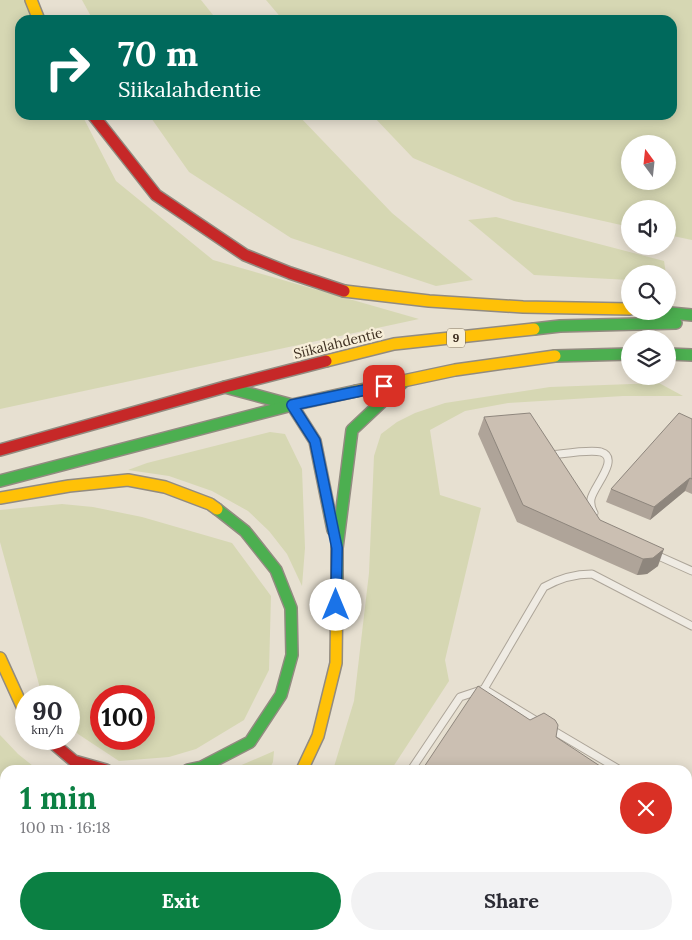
<!DOCTYPE html>
<meta charset="utf-8">
<style>
body{margin:0;font-family:Lora,serif;background:#f2f2f3;color:#2b2b33;height:100vh;display:flex;flex-direction:column;font-size:19px;white-space:nowrap}
*{box-sizing:border-box;margin:0}
p{font-size:16px;color:#7c7c81}
.icon{flex:none;width:28px;height:28px;fill:none;stroke:currentColor;stroke-width:2;stroke-linecap:round;stroke-linejoin:round}
.map{position:relative;flex:1;overflow:hidden}
.drawer{position:absolute;left:0px;top:765px;width:692px;height:175px;display:flex;flex-direction:column;background:#fff;border-radius:15px 15px 0 0;box-shadow:0 2px 12px #0003}
.drawer>*{flex:none}
.banner{position:absolute;left:15px;top:15px;width:662px;height:105px;border-radius:15px;box-shadow:0 2px 12px #0003;background:#00695c;color:#fff;overflow:hidden}
.needle{width:32px;rotate:345deg}
.tools{position:absolute;left:621px;top:135px;display:grid;gap:10px}
.tools a{display:grid;place-items:center;width:55px;height:55px;border-radius:50%;background:#fff;box-shadow:0 2px 12px #0003;font-size:25px}
.speed{position:absolute;left:15px;top:685px;display:flex;gap:10px;font-size:25px;font-weight:700;text-align:center}
.speed>*{display:grid;place-content:center;width:65px;height:65px;border-radius:50%;background:#fff;box-shadow:0 2px 12px #0003;line-height:1}
.speed small{font-size:12px;font-weight:400}
.speed .limit{border:8px solid #d22;background:#fff;color:#111}
.pin{position:absolute;display:grid;place-items:center;width:42px;height:42px;color:#fff;margin:-21px;border-radius:10px;box-shadow:0 2px 8px #0006}
.me{position:absolute;width:55px;margin:-28px;rotate:0deg;stroke-linejoin:round;filter:drop-shadow(0 0 4px #0008)}
.turn{display:flex;align-items:center;gap:18px;height:105px;padding:0 20px;font-size:22px}
.turn .icon{width:65px;height:65px;stroke-width:2.5}
.turn b{display:block;font-size:35px;line-height:42px}
.round{display:grid;place-items:center;flex:none;width:52px;height:52px;border-radius:26px;background:#f2f2f3}
.overview{display:flex;align-items:center;justify-content:space-between;height:85px;padding:0 20px}
h1{font-size:30px;font-weight:700;line-height:38px;color:#0b8043}
.button{display:flex;gap:10px;margin-top:auto;padding:10px 20px}
.button a{flex:1;height:58px;border-radius:30px;background:#0b8043;color:#fff;font-size:20px;font-weight:700;line-height:58px;text-align:center}
.button a+a{background:#f2f2f3;color:#2b2b33}
.map>svg:first-child{display:block}
.green{fill:#d6d7b3;fill-rule:evenodd}
.lines{fill:none;stroke-linecap:round;stroke-linejoin:round}
.lane-casing{stroke:#ada599;stroke-width:9}
.fast-casing{stroke:#928b80;stroke-width:14}
.slow-casing{stroke:#928b80;stroke-width:14}
.jam-casing{stroke:#928b80;stroke-width:14}
.lane{stroke:#efebe3;stroke-width:7}
.fast{stroke:#4caf50;stroke-width:11}
.slow{stroke:#ffc107;stroke-width:11}
.jam{stroke:#c62828;stroke-width:11}
.wall{fill:#afa499}
.shaded-wall{fill:#8e867d}
.building{fill:#cbbfb2;stroke:#8e867d}
.route-casing{stroke:#114b97;stroke-width:12}
.route{stroke:#1a73e8;stroke-width:9}
.labels{text-anchor:middle;stroke-width:4.5;stroke-linejoin:round;paint-order:stroke}
.shield{fill:#f7eed8;stroke:#756857;stroke-width:1}
.shield-label{font-size:12px;font-weight:bold;fill:#3d2e20}
.street-label{font-size:14px;fill:#3d2e20;stroke:#f7eed8}
</style>
<div class="map">
<svg width="692" height="940" viewBox="0 0 692 940">
<rect width="100%" height="100%" fill="#e7e0d1"/>
<g class="green">
<path d="M0,0H24L34,20H20V115H82L116,181L213,260L419,319L0,409Z"/>
<path d="M82,0H201L217,20H93Z"/>
<path d="M266,0H692V240L668,235V209H630V227L514,201L413,158L372,115H672V20H283ZM630,144H668V181H630Z"/>
<path d="M149,115H298L392,213L473,280L436,286L291,238L189,172Z"/>
<path d="M496,217L664,261L666,274H630V280L534,275L468,220Z"/>
<path d="M659,383L683,396H623L508,403L465,411L430,430L440,495L481,508L445,660L449,681L391,770H333L354,701L369,573L374,456L381,434L397,422L415,413L445,403L550,387Z"/>
<path d="M270,432L285,434L302,469L305,548L302,586L287,554L269,531L248,511L212,491L169,476L128,470L147,463Z"/>
<path d="M62,504L93,507L142,517L232,543L271,596L269,670L244,720L196,749L169,757L119,761L78,734L69,723V696H47L40,688L0,542V510ZM101,696H144V739H101Z"/>
<path d="M0,735L18,754L38,770H5V935H186L183,940H0Z"/>
<path d="M274,751L273,762L269,770H230Z"/>
<path d="M249,935H290L287,940H246Z"/>
</g>
<g class="lines">
<defs>
<g id="lane">
<path d="M550,455C562,454 590,449 601,452C621,458 593,487 591,499C590,505 591,508 594,513"/>
<path d="M654,554L692,571"/>
<path d="M484,689L540,723"/>
<path d="M549,728L620,770"/>
<path d="M411,770L460,697L484,689L544,587C560,578 574,574 592,574L692,626"/>
<path d="M689,811L692,806"/>
<path d="M688,872L692,866"/>
<path d="M305,940L307,935"/>
<path d="M642,940L646,935"/>
</g>
<g id="fast">
<path d="M649,311L692,315"/>
<path d="M534,329L560,326L676,323"/>
<path d="M668,354L692,355"/>
<path d="M555,356L630,354"/>
<path d="M225,387L292,405L315,441L333,530"/>
<path d="M0,481L292,405L356,391"/>
<path d="M337,584V548L352,430L403,382"/>
<path d="M188,770L202,767L250,742L281,695L292,655L291,608L276,570L245,531L217,509"/>
</g>
<g id="slow">
<path d="M31,0L39,20"/>
<path d="M344,291L429,301L523,307L630,309"/>
<path d="M326,361L394,344L534,329"/>
<path d="M356,391L455,370L555,356"/>
<path d="M0,498L69,486L128,480L165,487L210,504L217,509"/>
<path d="M0,658L26,715"/>
<path d="M302,770L318,736L336,663L337,584"/>
</g>
<g id="jam">
<path d="M93,115L156,195L245,255L290,273L344,291"/>
<path d="M0,450L225,387L326,361"/>
<path d="M48,739L74,761L106,770"/>
<path d="M213,940L216,935"/>
</g>
</defs>
<use href="#lane" class="lane-casing"/>
<use href="#fast" class="fast-casing"/>
<use href="#slow" class="slow-casing"/>
<use href="#jam" class="jam-casing"/>
<use href="#lane" class="lane"/>
<use href="#fast" class="fast"/>
<use href="#slow" class="slow"/>
<use href="#jam" class="jam"/>
</g>
<g class="wall">
<path d="M484,417L600,520L658,566L647,574L637,575L517,522L478,434Z"/>
<path d="M692,419V494L685,491L650,520L606,502L611,489Z"/>
<path d="M376,935H614L611,940H384Z"/>
</g>
<g class="shaded-wall">
<path d="M690,478L685,491L650,520L654,507Z"/>
<path d="M664,549L658,566L647,574L637,575L643,559Z"/>
<path d="M609,935H614L611,940H606Z"/>
</g>
<g class="building">
<path d="M530,413L600,520L664,549L653,558L643,559L523,505L484,417Z"/>
<path d="M679,413L692,419V479L690,478L654,507L611,489Z"/>
<path d="M478,686L530,720L544,713L555,720L558,725L556,737L606,770H422Z"/>
<path d="M333,935H362L370,940H330Z"/>
<path d="M385,935H440L447,940H392Z"/>
<path d="M462,935H515L512,940H470Z"/>
<path d="M520,935H609L606,940H527Z"/>
</g>
<g class="lines">
<defs>
<path id="route" d="M336,605L337,548L315,441L292,405L384,386"/>
</defs>
<use href="#route" class="route-casing"/>
<use href="#route" class="route"/>
</g>
<g class="labels">
<rect class="shield" x="447" y="328.5" width="18" height="19" rx="4"/>
<g class="shield-label">
<text x="456" y="342">9</text>
</g>
<g class="street-label">
<text transform="translate(338 343) rotate(-14)" y="5">Siikalahdentie</text>
</g>
</g>
</svg>
<div class="tools">
<a><svg class="needle" viewBox="-14 -14 28 28"><path d="M0-13l5 13h-10z" fill="#e53935"/><path d="M0 13l5-13h-10z" fill="#7c7c81"/></svg></a>
<a><svg class="icon" aria-label="sound" viewBox="0 0 24 24"><path d="M4 9h4l5-4v14l-5-4H4zM17 9q2 3 0 6"/></svg></a>
<a><svg class="icon" aria-label="search" viewBox="0 0 24 24"><circle cx="10" cy="10" r="6"/><path d="M15 15l6 6"/></svg></a>
<a><svg class="icon" aria-label="layers" viewBox="0 0 24 24"><path d="M12 4l9 5-9 5-9-5zM3 14l9 5 9-5"/></svg></a>
</div>
<div class="speed"><div>90<small>km/h</small></div><div class="limit">100</div></div>
<div class="pin" style="left:384px;top:386px;background:#d93025"><svg class="icon" aria-label="arrive" viewBox="0 0 24 24"><path d="M6 21V4h12l-3 4 3 4H6"/></svg></div>
<svg class="me" style="left:336px;top:605px" viewBox="-20 -20 40 40"><circle r="19" fill="#fff"/><path d="M0-13L10 11 0 6-10 11z" fill="#1a73e8"/></svg>
<div class="banner">
<div class="turn"><svg class="icon" aria-label="right" viewBox="0 0 24 24"><path d="M7 20v-9h11M14 6l5 5-5 5"/></svg><div><b>70 m</b>Siikalahdentie</div></div>
</div>
<section class="drawer">
<div class="overview"><div><h1>1 min</h1><p>100 m · 16:18</p></div><a class="round" style="background:#d93025;color:#fff"><svg class="icon" aria-label="close" viewBox="0 0 24 24"><path d="M6 6l12 12M18 6L6 18"/></svg></a></div>
<div class="button"><a>Exit</a><a>Share</a></div>
</section>
</div>
